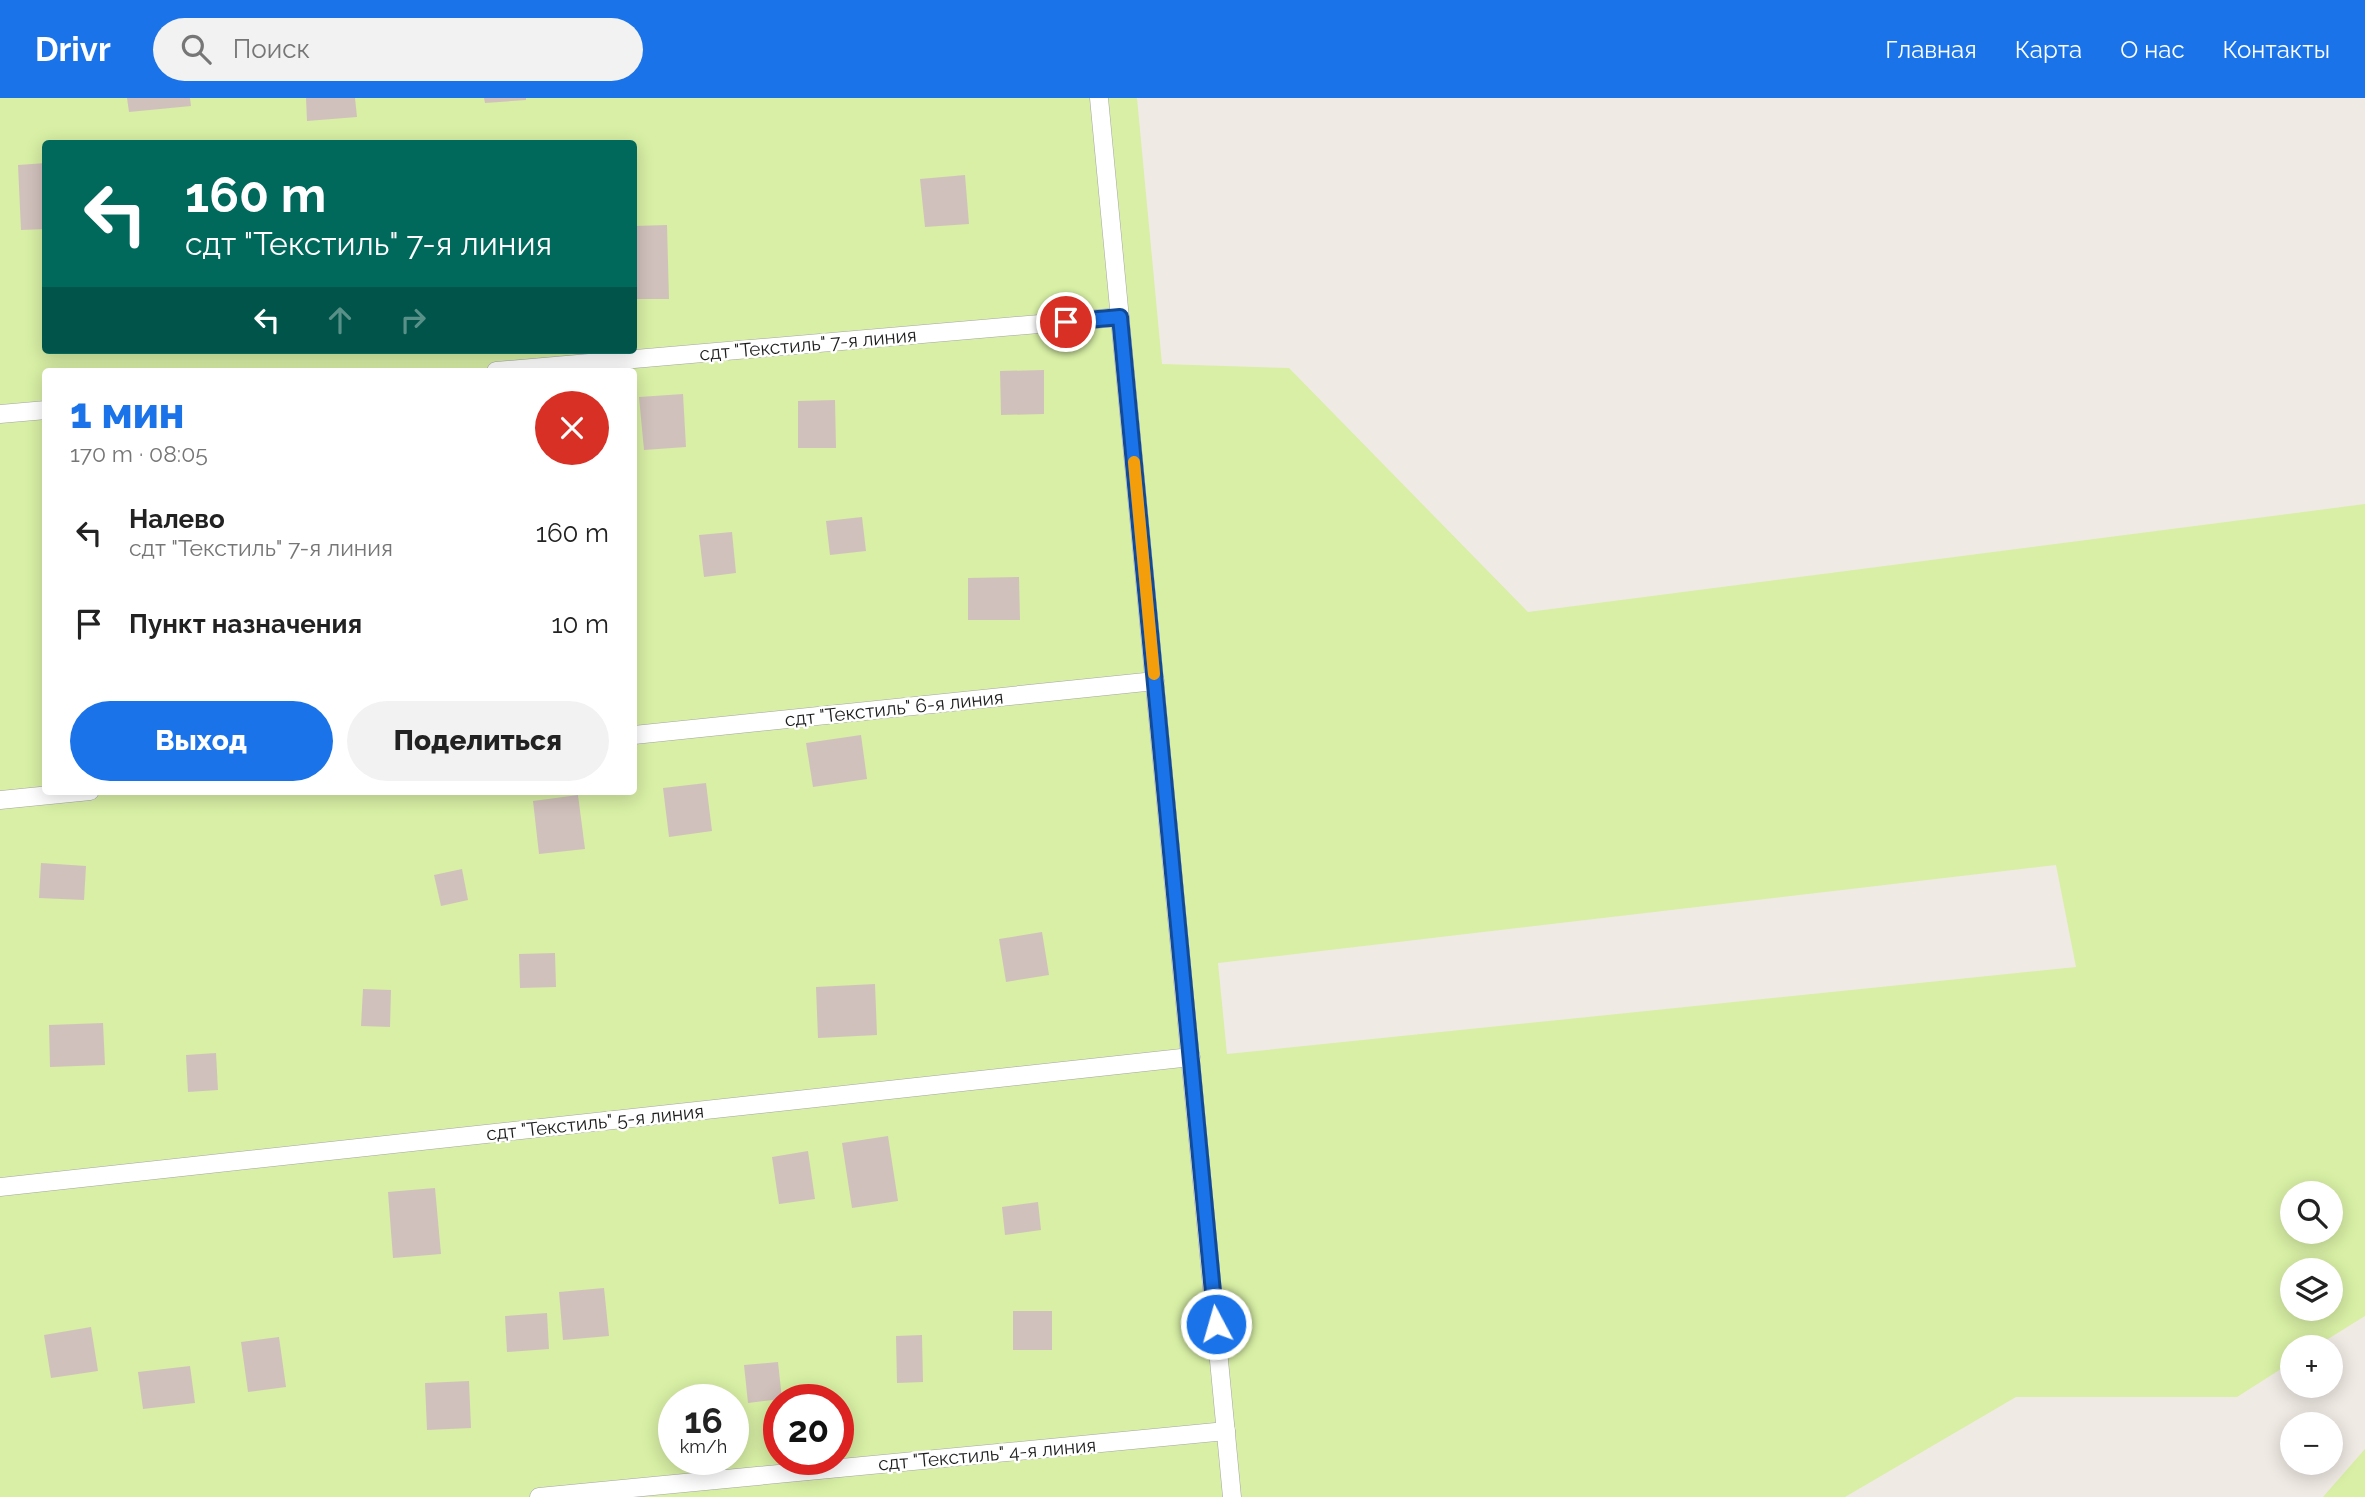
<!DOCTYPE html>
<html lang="ru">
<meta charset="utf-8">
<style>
body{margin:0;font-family:Raleway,sans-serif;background:#f2f2f2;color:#222;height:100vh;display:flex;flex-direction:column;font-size:26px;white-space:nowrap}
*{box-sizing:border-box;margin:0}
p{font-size:23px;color:#767676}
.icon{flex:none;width:38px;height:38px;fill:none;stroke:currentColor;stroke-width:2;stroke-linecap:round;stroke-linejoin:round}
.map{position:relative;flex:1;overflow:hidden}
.side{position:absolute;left:42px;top:270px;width:595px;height:427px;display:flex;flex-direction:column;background:#fff;border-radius:7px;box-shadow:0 4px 18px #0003}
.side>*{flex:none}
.hud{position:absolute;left:42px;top:42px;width:595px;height:214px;border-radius:7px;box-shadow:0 4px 18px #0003;background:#00695c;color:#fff;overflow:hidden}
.buttons{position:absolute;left:2280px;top:1083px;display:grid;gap:14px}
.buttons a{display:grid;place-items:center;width:63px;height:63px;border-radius:50%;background:#fff;box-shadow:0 4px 18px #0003;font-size:35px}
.speed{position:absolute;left:658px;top:1286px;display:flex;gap:14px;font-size:35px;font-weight:700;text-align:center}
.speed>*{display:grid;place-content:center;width:91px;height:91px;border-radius:50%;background:#fff;box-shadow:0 4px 18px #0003;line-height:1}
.speed small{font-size:18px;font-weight:400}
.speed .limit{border:10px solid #d22;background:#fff;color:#111}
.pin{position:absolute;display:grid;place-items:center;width:60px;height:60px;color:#fff;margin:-30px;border:4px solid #fff;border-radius:50%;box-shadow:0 2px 7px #0007}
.me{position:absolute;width:77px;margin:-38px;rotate:354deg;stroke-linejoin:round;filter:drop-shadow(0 0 5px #0008)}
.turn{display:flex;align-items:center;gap:24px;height:147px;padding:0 28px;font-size:32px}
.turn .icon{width:91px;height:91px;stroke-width:2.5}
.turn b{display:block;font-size:49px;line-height:60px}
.lanes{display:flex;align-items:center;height:66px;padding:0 28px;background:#0003;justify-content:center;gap:35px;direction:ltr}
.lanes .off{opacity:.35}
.round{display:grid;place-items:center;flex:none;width:74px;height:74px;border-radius:37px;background:#f2f2f2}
.head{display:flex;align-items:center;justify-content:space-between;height:119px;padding:0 28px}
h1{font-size:42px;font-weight:800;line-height:52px;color:#1a73e8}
.cta{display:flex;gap:14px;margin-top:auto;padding:14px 28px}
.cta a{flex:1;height:80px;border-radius:42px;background:#1a73e8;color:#fff;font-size:28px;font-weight:800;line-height:80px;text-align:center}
.cta a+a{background:#f2f2f2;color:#222}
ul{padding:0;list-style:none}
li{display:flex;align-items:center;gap:21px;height:91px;padding:0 28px}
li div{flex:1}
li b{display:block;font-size:26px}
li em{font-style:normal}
header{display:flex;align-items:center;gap:42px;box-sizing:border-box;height:98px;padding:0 35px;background:#1a73e8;color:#fff}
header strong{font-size:33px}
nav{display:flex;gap:38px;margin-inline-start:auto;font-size:24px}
.search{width:490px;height:63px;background:#f2f2f2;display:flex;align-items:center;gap:18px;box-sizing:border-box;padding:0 24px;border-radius:38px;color:#767676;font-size:26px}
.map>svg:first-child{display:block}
.grass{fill:#d8efa5;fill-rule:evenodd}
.building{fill:#d1c1bc}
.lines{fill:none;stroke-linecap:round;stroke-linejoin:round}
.service-casing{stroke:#a5a5a5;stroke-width:19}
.service{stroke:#fff;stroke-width:18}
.route-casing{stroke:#114b97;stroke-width:18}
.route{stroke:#1a73e8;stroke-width:12}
.slow{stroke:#f59e0b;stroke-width:12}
.labels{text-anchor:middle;stroke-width:5;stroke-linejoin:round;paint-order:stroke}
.street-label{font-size:19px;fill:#1e1e1e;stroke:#fff}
</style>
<header>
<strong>Drivr</strong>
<div class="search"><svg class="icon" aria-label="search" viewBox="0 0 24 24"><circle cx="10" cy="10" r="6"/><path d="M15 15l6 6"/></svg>Поиск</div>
<nav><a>Главная</a><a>Карта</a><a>О нас</a><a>Контакты</a></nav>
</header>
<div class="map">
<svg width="2365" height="1399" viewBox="0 0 2365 1399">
<rect width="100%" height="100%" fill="#f0eae4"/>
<g class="grass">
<path d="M0,0H1137L1162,266L1289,270L1528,514L2365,406V1218L2315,1249L2292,1250V1264L2237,1299H2016L1845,1399H0ZM46,46H634V252H46ZM46,273H634V693H46ZM2056,767L2076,869L1227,956L1218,865ZM2292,1096H2331V1134H2292ZM2292,1172H2331V1211H2292ZM674,1302H733V1362H674ZM779,1302H838V1362H779Z"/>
<path d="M2365,1351V1399H2323Z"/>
</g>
<g class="building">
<path d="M127,0H190L191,8L129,14Z"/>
<path d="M306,0H355L357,19L307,23Z"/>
<path d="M484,0H526V2L485,5Z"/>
<path d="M46,65V131L21,132L18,67Z"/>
<path d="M965,77L969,126L925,129L920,81Z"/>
<path d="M667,127L669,201H634V128Z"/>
<path d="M1044,272V316L1001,317L1000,273Z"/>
<path d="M683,296L686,349L644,352L639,299Z"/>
<path d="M835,302L836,350H798V303Z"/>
<path d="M862,419L866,453L830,457L826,423Z"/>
<path d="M732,434L736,475L704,479L699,437Z"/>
<path d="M1019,479L1020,522H968V480Z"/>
<path d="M861,637L867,681L813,689L806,645Z"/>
<path d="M706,685L712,733L669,739L663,690Z"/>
<path d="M578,697L585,751L539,756L533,703Z"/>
<path d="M41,765L86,768L84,802L39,800Z"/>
<path d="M462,771L468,802L441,808L434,777Z"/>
<path d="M1042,834L1049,877L1006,884L999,841Z"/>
<path d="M555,855L556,889L520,890L519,856Z"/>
<path d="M875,886L877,937L818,940L816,889Z"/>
<path d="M363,891L391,892L390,929L361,928Z"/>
<path d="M103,925L105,967L50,969L49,927Z"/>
<path d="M216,955L218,992L188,994L186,957Z"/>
<path d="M888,1038L898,1103L852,1110L842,1045Z"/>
<path d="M808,1053L815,1101L779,1106L772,1059Z"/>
<path d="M435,1090L441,1156L393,1160L388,1094Z"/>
<path d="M1038,1104L1041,1132L1005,1137L1002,1109Z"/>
<path d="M604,1190L609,1238L563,1242L559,1194Z"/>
<rect x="1013" y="1213" width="39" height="39"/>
<path d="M547,1215L549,1251L507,1254L505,1218Z"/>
<path d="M91,1229L98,1273L51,1280L44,1237Z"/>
<path d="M922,1237L923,1284L897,1285L896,1238Z"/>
<path d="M279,1239L286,1289L248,1294L241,1244Z"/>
<path d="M778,1264L782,1301L748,1305L744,1267Z"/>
<path d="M190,1268L195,1305L143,1311L138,1274Z"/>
<path d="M469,1283L471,1330L427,1332L425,1285Z"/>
</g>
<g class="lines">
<defs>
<g id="service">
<path d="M1099,0L1232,1399"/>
<path d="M496,273L1120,219"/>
<path d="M0,316L46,312"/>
<path d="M634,637L1155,583"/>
<path d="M0,702L90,693"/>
<path d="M0,1089L1191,959"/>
<path d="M539,1399L1226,1333"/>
</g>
</defs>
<use href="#service" class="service-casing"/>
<use href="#service" class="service"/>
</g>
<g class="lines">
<defs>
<path id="route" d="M1066,224L1120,219L1216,1226"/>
</defs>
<use href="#route" class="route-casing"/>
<use href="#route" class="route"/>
<path class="slow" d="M1134,364L1154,576"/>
</g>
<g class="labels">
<g class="street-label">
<text transform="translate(808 246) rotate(-5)" y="7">сдт "Текстиль" 7-я линия</text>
<text transform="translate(894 610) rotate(-6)" y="7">сдт "Текстиль" 6-я линия</text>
<text transform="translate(595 1024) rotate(-6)" y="7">сдт "Текстиль" 5-я линия</text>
<text transform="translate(987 1356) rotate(-5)" y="7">сдт "Текстиль" 4-я линия</text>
</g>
</g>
</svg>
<div class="buttons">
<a><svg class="icon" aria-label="search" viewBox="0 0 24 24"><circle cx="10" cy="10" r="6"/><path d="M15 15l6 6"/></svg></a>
<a><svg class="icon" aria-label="layers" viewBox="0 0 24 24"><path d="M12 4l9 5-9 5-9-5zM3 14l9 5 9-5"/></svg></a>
<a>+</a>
<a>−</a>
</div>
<div class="speed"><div>16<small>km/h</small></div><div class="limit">20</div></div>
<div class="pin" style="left:1066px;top:224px;background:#d93025"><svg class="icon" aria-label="arrive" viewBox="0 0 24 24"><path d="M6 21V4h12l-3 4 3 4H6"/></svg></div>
<svg class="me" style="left:1216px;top:1226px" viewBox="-20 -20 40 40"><circle r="17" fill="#1a73e8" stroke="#fff" stroke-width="3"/><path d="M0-11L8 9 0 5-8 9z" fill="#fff"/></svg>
<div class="hud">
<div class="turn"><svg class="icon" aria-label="left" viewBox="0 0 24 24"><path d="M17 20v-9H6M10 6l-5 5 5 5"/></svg><div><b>160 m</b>сдт &quot;Текстиль&quot; 7-я линия</div></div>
<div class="lanes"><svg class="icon" aria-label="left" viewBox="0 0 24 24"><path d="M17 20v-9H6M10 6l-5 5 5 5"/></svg><svg class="icon off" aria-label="ahead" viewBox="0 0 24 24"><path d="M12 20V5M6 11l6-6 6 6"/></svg><svg class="icon off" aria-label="right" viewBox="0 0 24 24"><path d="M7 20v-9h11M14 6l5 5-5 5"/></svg></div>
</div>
<section class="side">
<div class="head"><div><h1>1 мин</h1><p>170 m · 08:05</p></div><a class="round" style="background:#d93025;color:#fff"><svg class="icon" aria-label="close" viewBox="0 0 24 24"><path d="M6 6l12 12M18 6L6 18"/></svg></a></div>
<ul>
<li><svg class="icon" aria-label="left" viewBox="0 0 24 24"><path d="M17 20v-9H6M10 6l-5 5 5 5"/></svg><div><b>Налево</b><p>сдт &quot;Текстиль&quot; 7-я линия</p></div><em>160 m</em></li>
<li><svg class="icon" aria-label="arrive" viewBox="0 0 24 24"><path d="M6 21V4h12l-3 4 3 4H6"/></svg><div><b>Пункт назначения</b></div><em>10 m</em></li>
</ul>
<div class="cta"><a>Выход</a><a>Поделиться</a></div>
</section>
</div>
